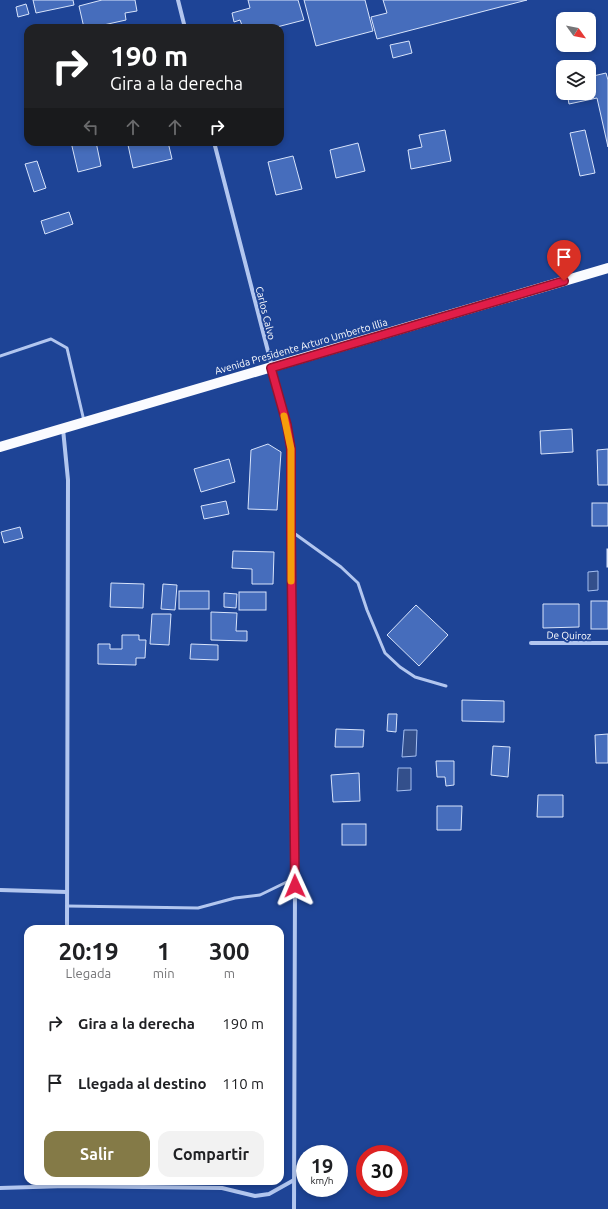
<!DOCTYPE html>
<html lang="es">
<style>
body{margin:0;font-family:Ubuntu,sans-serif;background:#f2f2f2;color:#202124;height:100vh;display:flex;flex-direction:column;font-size:15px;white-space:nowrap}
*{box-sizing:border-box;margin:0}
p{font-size:13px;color:#757577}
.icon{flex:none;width:22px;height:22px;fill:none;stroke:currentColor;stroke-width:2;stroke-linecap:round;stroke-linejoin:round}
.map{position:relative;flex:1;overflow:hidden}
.sheet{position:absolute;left:24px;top:925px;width:260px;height:260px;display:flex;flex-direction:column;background:#fff;border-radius:12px;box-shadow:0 2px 6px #0003}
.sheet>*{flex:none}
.top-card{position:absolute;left:24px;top:24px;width:260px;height:122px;border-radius:12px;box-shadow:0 2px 6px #0003;background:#202124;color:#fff;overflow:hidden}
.needle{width:26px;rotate:123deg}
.fabs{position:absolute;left:556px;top:12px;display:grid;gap:8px}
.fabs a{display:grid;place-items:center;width:40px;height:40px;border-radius:8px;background:#fff;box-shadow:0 2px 6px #0003;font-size:20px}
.speed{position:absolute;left:296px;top:1145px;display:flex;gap:8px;font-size:20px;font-weight:700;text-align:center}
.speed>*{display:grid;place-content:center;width:52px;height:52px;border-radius:50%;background:#fff;box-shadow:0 2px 6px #0003;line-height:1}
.speed small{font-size:10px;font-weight:400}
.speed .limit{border:6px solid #d22;background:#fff;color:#111}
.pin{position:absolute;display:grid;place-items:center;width:34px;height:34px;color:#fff;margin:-41px -17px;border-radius:50% 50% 50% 0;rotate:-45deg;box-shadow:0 0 4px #0007}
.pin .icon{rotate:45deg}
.me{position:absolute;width:44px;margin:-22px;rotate:359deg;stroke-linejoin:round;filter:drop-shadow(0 0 3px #0008)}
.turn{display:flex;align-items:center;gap:14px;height:84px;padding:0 20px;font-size:18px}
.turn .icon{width:52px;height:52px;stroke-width:2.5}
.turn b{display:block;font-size:28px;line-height:34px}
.lanes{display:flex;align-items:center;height:38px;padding:0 20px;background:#0003;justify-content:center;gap:20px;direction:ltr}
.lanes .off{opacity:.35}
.eta{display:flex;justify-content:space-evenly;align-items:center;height:68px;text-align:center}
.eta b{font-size:24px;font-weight:700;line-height:28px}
.primary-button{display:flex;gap:8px;margin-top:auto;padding:8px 20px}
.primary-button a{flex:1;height:46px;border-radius:12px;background:#847a47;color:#fff;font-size:16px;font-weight:700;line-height:46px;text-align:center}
.primary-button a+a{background:#f2f2f2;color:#202124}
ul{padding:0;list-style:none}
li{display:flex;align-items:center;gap:12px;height:60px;padding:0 20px}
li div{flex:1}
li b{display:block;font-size:15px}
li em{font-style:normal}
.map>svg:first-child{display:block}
.water{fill:#334f8b;stroke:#a5bff1}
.building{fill:#466dbc;stroke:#d8e4fb}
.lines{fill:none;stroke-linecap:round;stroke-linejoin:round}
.service{stroke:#b2c6ef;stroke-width:3}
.minor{stroke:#b2c6ef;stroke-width:4}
.primary{stroke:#fafbff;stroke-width:10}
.route-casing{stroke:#92132f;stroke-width:10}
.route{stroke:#e11d48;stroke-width:7}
.slow{stroke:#f59e0b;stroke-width:7}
.labels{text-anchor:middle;stroke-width:4;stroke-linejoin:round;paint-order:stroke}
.street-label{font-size:10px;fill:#fff;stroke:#1e4496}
</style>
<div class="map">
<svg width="608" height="1209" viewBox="0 0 608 1209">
<rect width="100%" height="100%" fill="#1e4496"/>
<g class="water">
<path d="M598,571V590L588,591V572Z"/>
<path d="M404,730H417L416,756L402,757Z"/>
<path d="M398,768H411V790L397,791Z"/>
</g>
<g class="building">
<path d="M33,0H73L74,5L36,13Z"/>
<path d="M102,0H135L137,11L125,13L126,20L90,28H84L79,6Z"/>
<path d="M248,0H298L304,20L273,28H256L255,25L243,28L240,20L234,22L232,13L250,8Z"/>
<path d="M304,0H365L373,31L316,46Z"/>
<path d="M383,0H527L377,39L371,17L387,13Z"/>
<path d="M26,4L29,14L18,17L16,7Z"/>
<path d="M409,41L412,53L393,58L390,45Z"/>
<path d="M606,73L608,80V147L597,98L569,104L567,93H589V77Z"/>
<path d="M445,130L451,161L411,169L408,150L422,147L419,135Z"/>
<path d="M585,130L595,173L580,176L570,133Z"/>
<path d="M71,142H96L101,166L78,172Z"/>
<path d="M139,142H168L172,159L133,168L128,145Z"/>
<path d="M358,143L365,171L336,178L330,150Z"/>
<path d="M293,156L302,189L276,195L268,162Z"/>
<path d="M37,161L46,188L34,192L25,164Z"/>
<path d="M69,212L73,224L45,234L41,221Z"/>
<path d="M572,429L573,452L541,454L540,431Z"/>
<path d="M268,444L281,452L277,510L248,509L251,450Z"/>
<path d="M608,449V485H598L597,450Z"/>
<path d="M229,459L235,482L201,492L194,469Z"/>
<path d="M226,501L229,514L204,519L201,506Z"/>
<rect x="592" y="503" width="16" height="23"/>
<path d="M20,527L23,538L4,543L1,532Z"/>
<rect x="607" y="549" width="1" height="18"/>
<path d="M233,551L274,552L273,584H252V569L232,568Z"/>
<path d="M111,583L144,584L143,608L110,607Z"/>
<path d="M163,584L177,585L175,610L161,609Z"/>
<rect x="179" y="591" width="30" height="18"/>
<rect x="239" y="592" width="27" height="18"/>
<path d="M224,593L237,594L236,608L224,607Z"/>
<rect x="591" y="601" width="17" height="28"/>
<path d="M543,604H579V627L543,628Z"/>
<path d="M416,605L448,635L419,666L387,635Z"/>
<path d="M211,612L237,613L236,631H247V641L211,640Z"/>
<path d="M152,614H171L169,645L150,644Z"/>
<path d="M122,635H139V640H146L145,658H136V665L98,664V644H110V649H122Z"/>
<path d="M191,644L218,645V660L190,659Z"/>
<path d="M462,700L504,701V722L462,721Z"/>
<path d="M388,714H397L396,732L387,731Z"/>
<path d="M336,729L364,730L363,747H335Z"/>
<path d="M608,734V763H596L595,735Z"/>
<path d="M493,746L510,747L508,777L491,775Z"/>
<path d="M436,761H454V785L446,786L445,777H437Z"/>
<path d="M359,773L360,801L333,802L331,775Z"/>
<path d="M538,795H563V817H537Z"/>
<path d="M437,806H462L461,830H437Z"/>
<rect x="342" y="824" width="24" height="21"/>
</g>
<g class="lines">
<g class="service">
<path d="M0,356L51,339L67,348L84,421"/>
<path d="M291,531L341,567L358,583L367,610L385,653L400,667L415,677L446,686"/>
<path d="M67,906L198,908L235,898L260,895L295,878"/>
</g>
<g class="minor">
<path d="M178,0L185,28"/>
<path d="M214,142L287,425L291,449V531L295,886L294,1209"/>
<path d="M63,429L68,480L67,929"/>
<path d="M531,643H608"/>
<path d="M0,890L67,892"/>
<path d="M0,1188L66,1186L222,1188L255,1196L269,1194L294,1180"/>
</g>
<path class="primary" d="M0,447L608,268"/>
</g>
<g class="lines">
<defs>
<path id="route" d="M295,886L291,531V449L287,425L271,368L564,281"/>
</defs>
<use href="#route" class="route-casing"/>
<use href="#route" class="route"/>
<path class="slow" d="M284,416L291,449V581"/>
</g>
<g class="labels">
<g class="street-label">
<text transform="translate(266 313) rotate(76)" y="4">Carlos Calvo</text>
<text transform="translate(301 346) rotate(-16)" y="4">Avenida Presidente Arturo Umberto Illia</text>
<text transform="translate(569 635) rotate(1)" y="4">De Quiroz</text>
</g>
</g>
</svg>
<div class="fabs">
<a><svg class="needle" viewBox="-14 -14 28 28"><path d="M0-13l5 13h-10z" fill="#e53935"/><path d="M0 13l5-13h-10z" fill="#757577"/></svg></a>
<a><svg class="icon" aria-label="layers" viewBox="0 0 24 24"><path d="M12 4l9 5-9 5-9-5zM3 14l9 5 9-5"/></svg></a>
</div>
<div class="speed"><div>19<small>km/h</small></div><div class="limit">30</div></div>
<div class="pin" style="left:564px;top:281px;background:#d93025"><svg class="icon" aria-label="arrive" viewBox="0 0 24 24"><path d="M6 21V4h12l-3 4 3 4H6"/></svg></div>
<svg class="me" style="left:295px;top:886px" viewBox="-20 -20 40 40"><path d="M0-17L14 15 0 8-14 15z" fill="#e11d48" stroke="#fff" stroke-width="4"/></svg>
<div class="top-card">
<div class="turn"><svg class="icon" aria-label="right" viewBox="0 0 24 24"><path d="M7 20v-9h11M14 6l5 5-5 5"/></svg><div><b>190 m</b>Gira a la derecha</div></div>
<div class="lanes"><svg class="icon off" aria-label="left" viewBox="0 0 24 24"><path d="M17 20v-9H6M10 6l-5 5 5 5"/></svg><svg class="icon off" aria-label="ahead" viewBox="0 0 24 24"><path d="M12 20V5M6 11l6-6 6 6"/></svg><svg class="icon off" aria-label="ahead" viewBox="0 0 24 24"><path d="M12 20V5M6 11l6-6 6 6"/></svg><svg class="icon" aria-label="right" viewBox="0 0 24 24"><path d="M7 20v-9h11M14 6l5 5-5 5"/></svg></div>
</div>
<section class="sheet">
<div class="eta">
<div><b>20:19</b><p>Llegada</p></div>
<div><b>1</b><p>min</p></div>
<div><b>300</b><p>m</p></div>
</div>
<ul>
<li><svg class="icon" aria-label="right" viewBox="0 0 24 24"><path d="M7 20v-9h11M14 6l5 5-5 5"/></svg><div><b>Gira a la derecha</b></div><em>190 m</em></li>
<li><svg class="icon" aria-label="arrive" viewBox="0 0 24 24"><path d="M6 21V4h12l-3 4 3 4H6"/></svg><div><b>Llegada al destino</b></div><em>110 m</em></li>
</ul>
<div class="primary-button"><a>Salir</a><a>Compartir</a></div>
</section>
</div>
